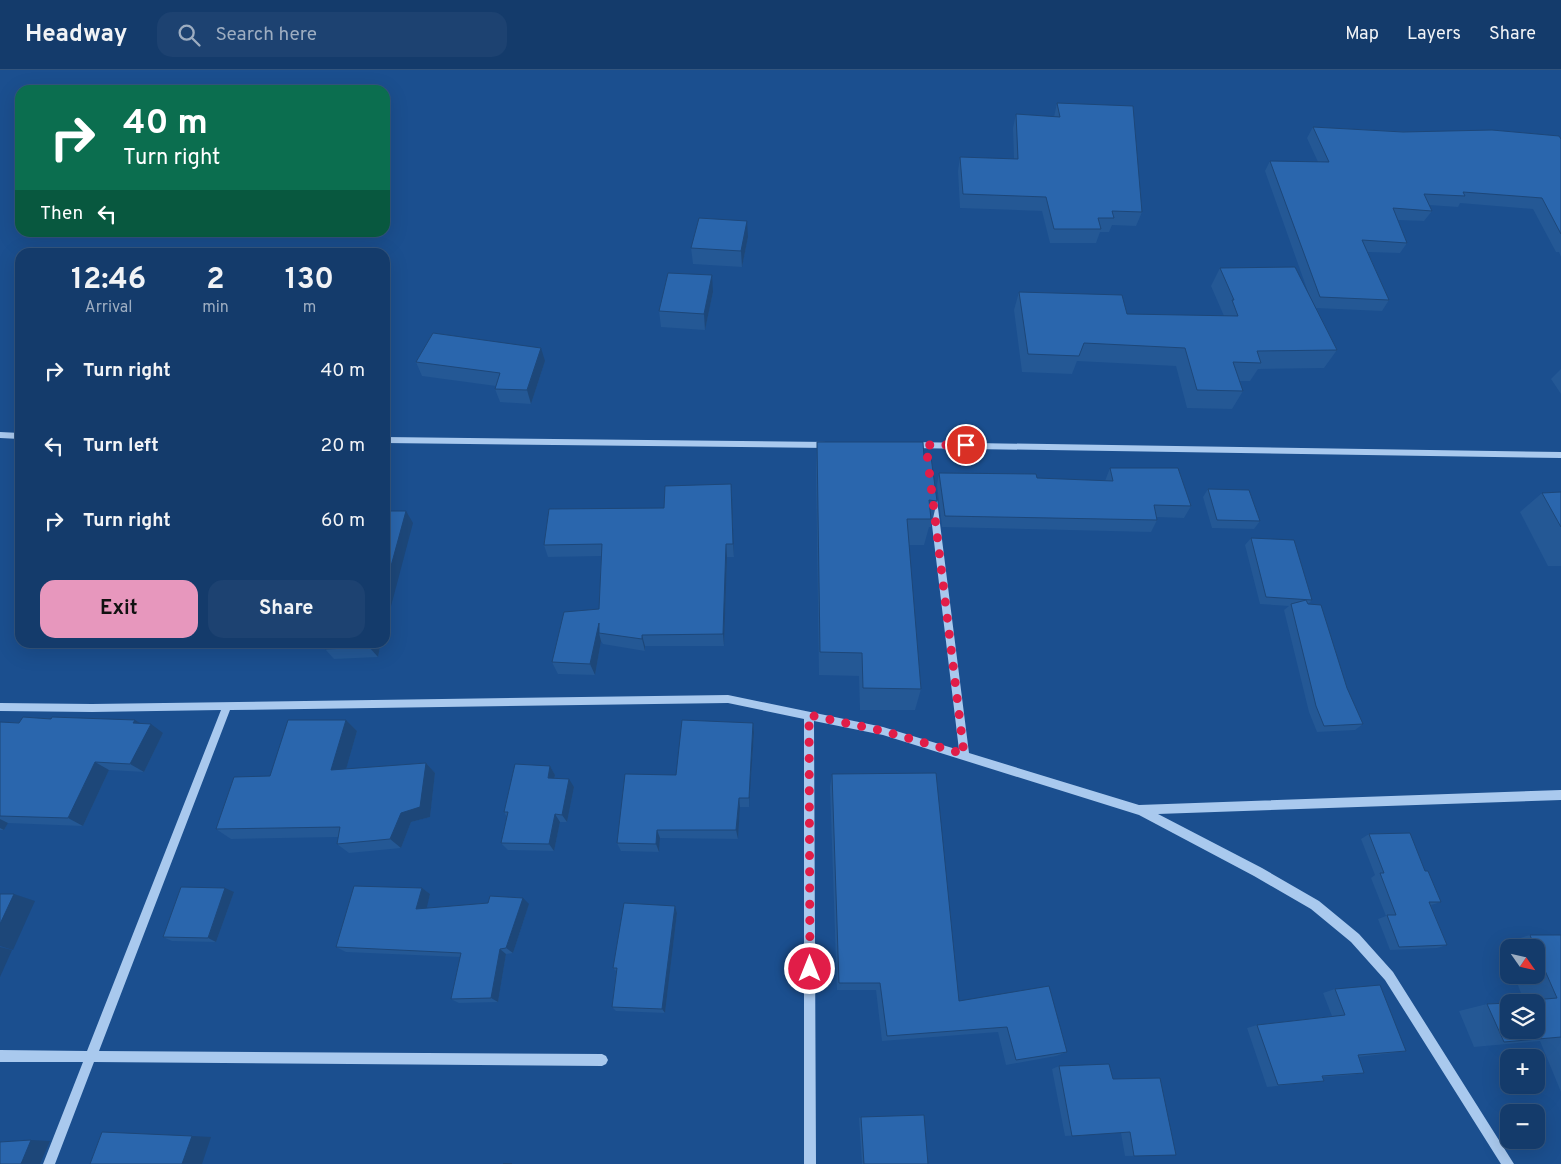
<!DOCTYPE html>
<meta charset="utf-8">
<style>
body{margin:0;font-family:Overpass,sans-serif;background:#1d4271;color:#f1f3f6;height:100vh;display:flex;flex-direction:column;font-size:19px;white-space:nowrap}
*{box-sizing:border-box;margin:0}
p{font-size:16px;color:#9dadc1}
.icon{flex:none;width:28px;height:28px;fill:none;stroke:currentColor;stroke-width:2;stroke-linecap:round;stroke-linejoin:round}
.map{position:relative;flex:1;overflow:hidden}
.sheet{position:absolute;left:15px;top:178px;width:375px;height:400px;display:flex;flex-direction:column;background:#143b6b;border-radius:15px;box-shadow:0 5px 20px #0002,0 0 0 1px #33557e}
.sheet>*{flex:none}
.hud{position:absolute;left:15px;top:15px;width:375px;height:152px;border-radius:15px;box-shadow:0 5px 20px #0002,0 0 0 1px #33557e;background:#0b6e4f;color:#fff;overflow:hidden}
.needle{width:32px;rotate:124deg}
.controls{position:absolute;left:1500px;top:869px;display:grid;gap:10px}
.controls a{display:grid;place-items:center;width:45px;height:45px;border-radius:10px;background:#143b6b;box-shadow:0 5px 20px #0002,0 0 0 1px #33557e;font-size:25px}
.pin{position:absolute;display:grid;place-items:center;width:42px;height:42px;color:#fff;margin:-21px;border:2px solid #fff;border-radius:50%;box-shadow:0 1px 5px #0007}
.me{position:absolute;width:55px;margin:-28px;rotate:0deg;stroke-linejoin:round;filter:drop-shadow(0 0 4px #0008)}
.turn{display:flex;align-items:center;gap:18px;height:105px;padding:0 25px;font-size:22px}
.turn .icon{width:65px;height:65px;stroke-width:2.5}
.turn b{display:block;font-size:35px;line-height:42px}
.then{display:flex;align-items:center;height:48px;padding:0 25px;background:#0003;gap:10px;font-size:19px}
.eta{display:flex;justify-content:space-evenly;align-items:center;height:85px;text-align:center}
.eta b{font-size:30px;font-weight:700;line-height:35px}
.action{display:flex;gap:10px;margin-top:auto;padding:10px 25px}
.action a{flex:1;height:58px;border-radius:15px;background:#e797bd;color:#111;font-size:20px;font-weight:700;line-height:58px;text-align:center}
.action a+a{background:#1d4271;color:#f1f3f6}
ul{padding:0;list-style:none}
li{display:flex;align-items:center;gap:15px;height:75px;padding:0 25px}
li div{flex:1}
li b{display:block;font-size:19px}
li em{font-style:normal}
header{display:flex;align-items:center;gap:30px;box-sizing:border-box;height:70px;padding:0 25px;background:#143b6b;border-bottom:1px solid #33557e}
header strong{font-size:24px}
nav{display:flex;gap:28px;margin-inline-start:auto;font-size:18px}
.search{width:350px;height:45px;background:#1d4271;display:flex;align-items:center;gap:12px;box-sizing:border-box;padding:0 18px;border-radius:15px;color:#9dadc1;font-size:19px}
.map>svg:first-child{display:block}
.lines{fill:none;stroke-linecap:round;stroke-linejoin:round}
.minor{fill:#a9c9ee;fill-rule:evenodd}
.wall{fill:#245895}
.shaded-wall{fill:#1d4779}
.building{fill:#2a66ad;stroke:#1d4779}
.route{stroke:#e11d48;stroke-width:9;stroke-dasharray:0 16.2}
</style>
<header>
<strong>Headway</strong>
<div class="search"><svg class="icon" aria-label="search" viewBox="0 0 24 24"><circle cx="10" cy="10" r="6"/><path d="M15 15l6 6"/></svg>Search here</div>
<nav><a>Map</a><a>Layers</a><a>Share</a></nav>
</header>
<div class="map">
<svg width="1561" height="1094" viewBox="0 0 1561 1094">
<rect width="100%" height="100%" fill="#1b4f8f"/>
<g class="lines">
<g class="minor">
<path d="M0,362L20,363V369L0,368Z"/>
<path d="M385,367L828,372L832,375L828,378L385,373Z"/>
<path d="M911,372L1561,382V388L911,378L907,375Z"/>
<path d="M933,427L937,430L969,683L1139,735L1561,720V730L1158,744L1262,798L1319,831L1359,864L1393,902L1514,1094H1501L1385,910L1351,872L1311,839L1254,806L1139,745L883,665L814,651L816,1094H804V649L728,633L230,640L99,981L602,984L606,986L608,990L606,994L602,996L94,992L55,1094H43L83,992H0V980L87,981L221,640L92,642L0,641V633L92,634L728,625L883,657L959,680L929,430Z"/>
</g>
</g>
<g class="wall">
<path d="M1057,33L1142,142L1136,156L1112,155L1109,162H1100L1096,173H1050L1042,141L960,138L958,101L960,87L1014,89L1013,58L1016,44L1054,47Z"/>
<path d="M1313,57L1561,69V187L1559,182H1556L1533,139L1460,133L1458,137L1429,135L1432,141L1424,151L1398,150L1407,173L1400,183L1368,182L1389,230L1382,241L1316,238L1337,280L1324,298L1258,299L1250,311H1239L1243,321L1232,339L1187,338L1176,296L1077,291L1072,304L1022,302L1014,240L1019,222L1127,244L1224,246L1211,216L1220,198L1308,222L1265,101L1270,91L1318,92L1307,68Z"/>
<path d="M748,167L742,197L693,194L691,178Z"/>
<path d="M713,222L705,260L661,257L659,241Z"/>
<path d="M545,291L531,334L500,332L495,319L496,316L422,306L416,292Z"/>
<path d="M1561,299V324L1551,309Z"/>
<path d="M817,372L924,387L937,431L931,457H929L924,475H909L921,619L915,640H860L859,606L819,605L816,399Z"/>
<path d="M1110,398L1191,436L1184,448L1157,447V450L1151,462L942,457L937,415L939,403L1037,408L1105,411Z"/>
<path d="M1208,419L1260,451L1254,459L1212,458L1203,427Z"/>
<path d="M1561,422V496H1548L1520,442L1542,423Z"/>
<path d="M732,427L734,487H727L724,576H645V581L603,574L601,571L595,605L558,604L552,592L599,539L601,486L548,487L544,475L664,438Z"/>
<path d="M1251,468L1312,530L1308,534L1363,654L1355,660L1317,662L1309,642L1284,540L1289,536L1260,534L1245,475Z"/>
<path d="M326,572H381L378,587L334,589L325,579Z"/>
<path d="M346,650L357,661L346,699L426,693L435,703L430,747L411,752L401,778L349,783L337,774L338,767L231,769L216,759L270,706Z"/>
<path d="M0,652L141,654L163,663L144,702L109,700L83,756L8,753L4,760H0Z"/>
<path d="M753,653L754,663L749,737H740L738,769L660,768L659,782L621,781L617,773L676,705Z"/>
<path d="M550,696L555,705V708L574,717L567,752H560L554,781L508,780L501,773L507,747L504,742Z"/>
<path d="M832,704L959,931L1067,982L1056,986L1006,995L998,962L882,971L876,920H837L830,717Z"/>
<path d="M1369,764L1425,801L1441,832L1431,835L1447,875L1437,878L1390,880L1378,849L1386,846L1371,808L1375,805L1361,769Z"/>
<path d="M422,818L430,824L426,838L529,834L513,883L506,884L498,932L459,933L451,929L460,887L346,882L336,877Z"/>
<path d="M234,822L216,872L172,871L163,867Z"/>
<path d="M675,836L677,843L665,943L616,941L612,937L616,901L613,898Z"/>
<path d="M1530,865H1561V1022L1540,971L1474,977L1459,941L1487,934L1524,931L1514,905H1536V878H1509V893L1501,874Z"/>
<path d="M1335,919L1406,981L1392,983L1358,987L1364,1003L1351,1005L1323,1007L1324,1011L1312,1012L1267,1017L1247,958L1257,955L1332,946L1323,923Z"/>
<path d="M1059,996L1113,1009L1176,1085L1125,1086L1121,1063L1065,1066L1052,999Z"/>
<path d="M861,1047L928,1094H862L859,1048Z"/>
</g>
<g class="shaded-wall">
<path d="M747,151L748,167L742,197L741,181Z"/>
<path d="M712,205L713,222L705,260L704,244Z"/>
<path d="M541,278L545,291L531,334L527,320Z"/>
<path d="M731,414L732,427L734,487L733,474Z"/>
<path d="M406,441L413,453L385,559V518Z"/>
<path d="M726,474L727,487L724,576L723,564Z"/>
<path d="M599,553V563L601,571L595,605L590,594Z"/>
<path d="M642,565L645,576V581L642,569Z"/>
<path d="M370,572H381L378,587L369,577Z"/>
<path d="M135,650L148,658L133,653Z"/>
<path d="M346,650L357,661L343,710L331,700Z"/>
<path d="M753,653L754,663L749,737V728Z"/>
<path d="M151,654L163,663L144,702L130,694Z"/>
<path d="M95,692L109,700L83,756L68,748Z"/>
<path d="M426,693L435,703L430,747L411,752L401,778L390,769L401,743Z"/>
<path d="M550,696L555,705L553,716L548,708Z"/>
<path d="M569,709L574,717L567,752L562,745Z"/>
<path d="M739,728L740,737L738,769L736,760Z"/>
<path d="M555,744L560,752L554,781L549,774Z"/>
<path d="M0,749L8,753L4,760L0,758Z"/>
<path d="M657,760L660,768L659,782L656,774Z"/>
<path d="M225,818L234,822L216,872L208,868Z"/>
<path d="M422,818L430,824L425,845L416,839Z"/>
<path d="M14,824L35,831L13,880L0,876V854Z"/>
<path d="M523,828L529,834L513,883L506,878Z"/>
<path d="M675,836L677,843L665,943L662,939Z"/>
<path d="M0,877L12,880L0,907Z"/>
<path d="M500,879L506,884L498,932L491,928Z"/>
<path d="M192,1066L211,1067L202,1094H182Z"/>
<path d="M31,1070L50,1071L40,1094H21Z"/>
<rect x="503" y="1093" width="9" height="1"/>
</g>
<g class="building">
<path d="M1057,33L1133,36L1142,142L1112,141L1114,148H1098L1101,159H1054L1046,127L963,124L960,87L1018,89L1016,44L1060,47Z"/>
<path d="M1313,57L1403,62L1492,60L1559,66L1561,69V164L1542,128L1463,122L1465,126L1424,124L1432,141L1393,138L1407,173L1362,170L1389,230L1320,227L1270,91L1329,92Z"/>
<path d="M699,148L747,151L741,181L691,178Z"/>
<path d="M1295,197L1337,280L1257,281L1261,293L1233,292L1243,321L1197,320L1185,278L1084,273L1079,286L1028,284L1019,222L1122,225L1127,244L1238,246L1232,230H1234L1220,198Z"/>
<path d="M668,203L712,205L704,244L659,241Z"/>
<path d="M433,263L541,278L527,320L495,319L500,303L416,292Z"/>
<path d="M817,372H923L924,387H931L937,431L929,430L931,449H907L921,619L863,618L862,583L820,582Z"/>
<path d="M1110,398H1178L1191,436L1154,435L1157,450L945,446L939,403L1036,404L1037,408L1113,411Z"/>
<path d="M731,414L733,474H726L723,564L642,565V569L599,563V553L590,594L552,592L564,542L599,539L602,474L544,475L549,439L664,438L665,416Z"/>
<path d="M1208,419L1249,420L1260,451L1217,450Z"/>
<path d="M1561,422V457L1542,423Z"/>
<path d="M385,441H406L385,518Z"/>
<path d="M1251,468L1294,470L1312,530L1266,527Z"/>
<path d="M1306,530L1308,534L1321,535L1347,618L1363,654L1324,656L1316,636L1291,534Z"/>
<path d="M326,572H370L369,577L325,579Z"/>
<path d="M23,647L51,649L52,647L135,650L133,653L151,654L130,694L95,692L68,748L0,746V652L19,653Z"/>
<path d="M288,650H346L331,700L426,693L420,737L401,743L390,769L337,774L340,757L216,759L234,707L270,706Z"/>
<path d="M682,650L753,653L749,728H739L736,760H657L656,774L617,773L625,704L676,705Z"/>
<path d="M515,694L550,696L548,708L569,709L562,745L555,744L549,774L501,773L508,742H504Z"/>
<path d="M936,703L959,931L1049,916L1067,982L1016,990L1007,957L887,966L880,913H839L832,704Z"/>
<path d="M1410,763L1425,801H1428L1441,832H1429L1447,875L1399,877L1387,845H1396L1380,803H1384L1369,764Z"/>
<path d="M354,816L422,818L416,839L488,833L490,826L523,828L506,878L500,879L491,928L451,929L461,883L336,877Z"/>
<path d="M181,817L225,818L208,868L163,867Z"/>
<path d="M0,824H14L0,854Z"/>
<path d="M624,833L675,836L662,939L612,937L617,898H613Z"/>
<path d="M1530,865H1561V967L1504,972L1487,934L1509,933V960H1536V932H1510L1557,928L1536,880V878H1535Z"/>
<path d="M1380,915L1406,981L1358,985L1364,1003L1322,1006L1324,1011L1278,1015L1257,955L1345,945L1335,919Z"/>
<path d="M1109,994L1113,1009L1160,1008L1176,1085L1134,1086L1130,1062L1072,1066L1059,996Z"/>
<path d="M924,1045L928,1094H864L861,1047Z"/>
<path d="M102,1062L192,1066L182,1094H90Z"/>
<path d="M31,1070L21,1094H0V1072Z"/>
</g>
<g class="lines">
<path class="route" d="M810,899L809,645L883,661L964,684L926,375H966"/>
</g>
</svg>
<div class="controls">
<a><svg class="needle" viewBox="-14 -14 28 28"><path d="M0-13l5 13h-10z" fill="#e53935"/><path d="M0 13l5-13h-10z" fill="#9dadc1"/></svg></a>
<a><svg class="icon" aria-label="layers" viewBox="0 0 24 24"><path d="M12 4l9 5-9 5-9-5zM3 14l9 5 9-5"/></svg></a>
<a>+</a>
<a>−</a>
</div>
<div class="pin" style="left:966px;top:375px;background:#d93025"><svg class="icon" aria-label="arrive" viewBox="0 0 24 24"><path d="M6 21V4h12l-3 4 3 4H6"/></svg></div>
<svg class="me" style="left:810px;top:899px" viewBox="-20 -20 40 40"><circle r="17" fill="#e11d48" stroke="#fff" stroke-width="3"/><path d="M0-11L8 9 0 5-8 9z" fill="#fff"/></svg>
<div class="hud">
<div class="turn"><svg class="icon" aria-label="right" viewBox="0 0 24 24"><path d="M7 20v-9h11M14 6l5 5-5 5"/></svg><div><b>40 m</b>Turn right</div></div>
<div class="then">Then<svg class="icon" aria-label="left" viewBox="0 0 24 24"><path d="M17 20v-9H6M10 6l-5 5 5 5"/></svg></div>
</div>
<section class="sheet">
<div class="eta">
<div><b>12:46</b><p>Arrival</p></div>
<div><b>2</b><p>min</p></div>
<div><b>130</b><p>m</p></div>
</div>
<ul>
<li><svg class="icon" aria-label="right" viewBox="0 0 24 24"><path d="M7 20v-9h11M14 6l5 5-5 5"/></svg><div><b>Turn right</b></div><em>40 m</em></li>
<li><svg class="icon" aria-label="left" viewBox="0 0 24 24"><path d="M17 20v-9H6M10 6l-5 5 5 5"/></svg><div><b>Turn left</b></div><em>20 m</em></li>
<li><svg class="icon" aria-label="right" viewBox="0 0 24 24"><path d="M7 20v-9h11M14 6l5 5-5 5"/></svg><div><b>Turn right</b></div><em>60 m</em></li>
</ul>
<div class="action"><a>Exit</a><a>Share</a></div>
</section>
</div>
